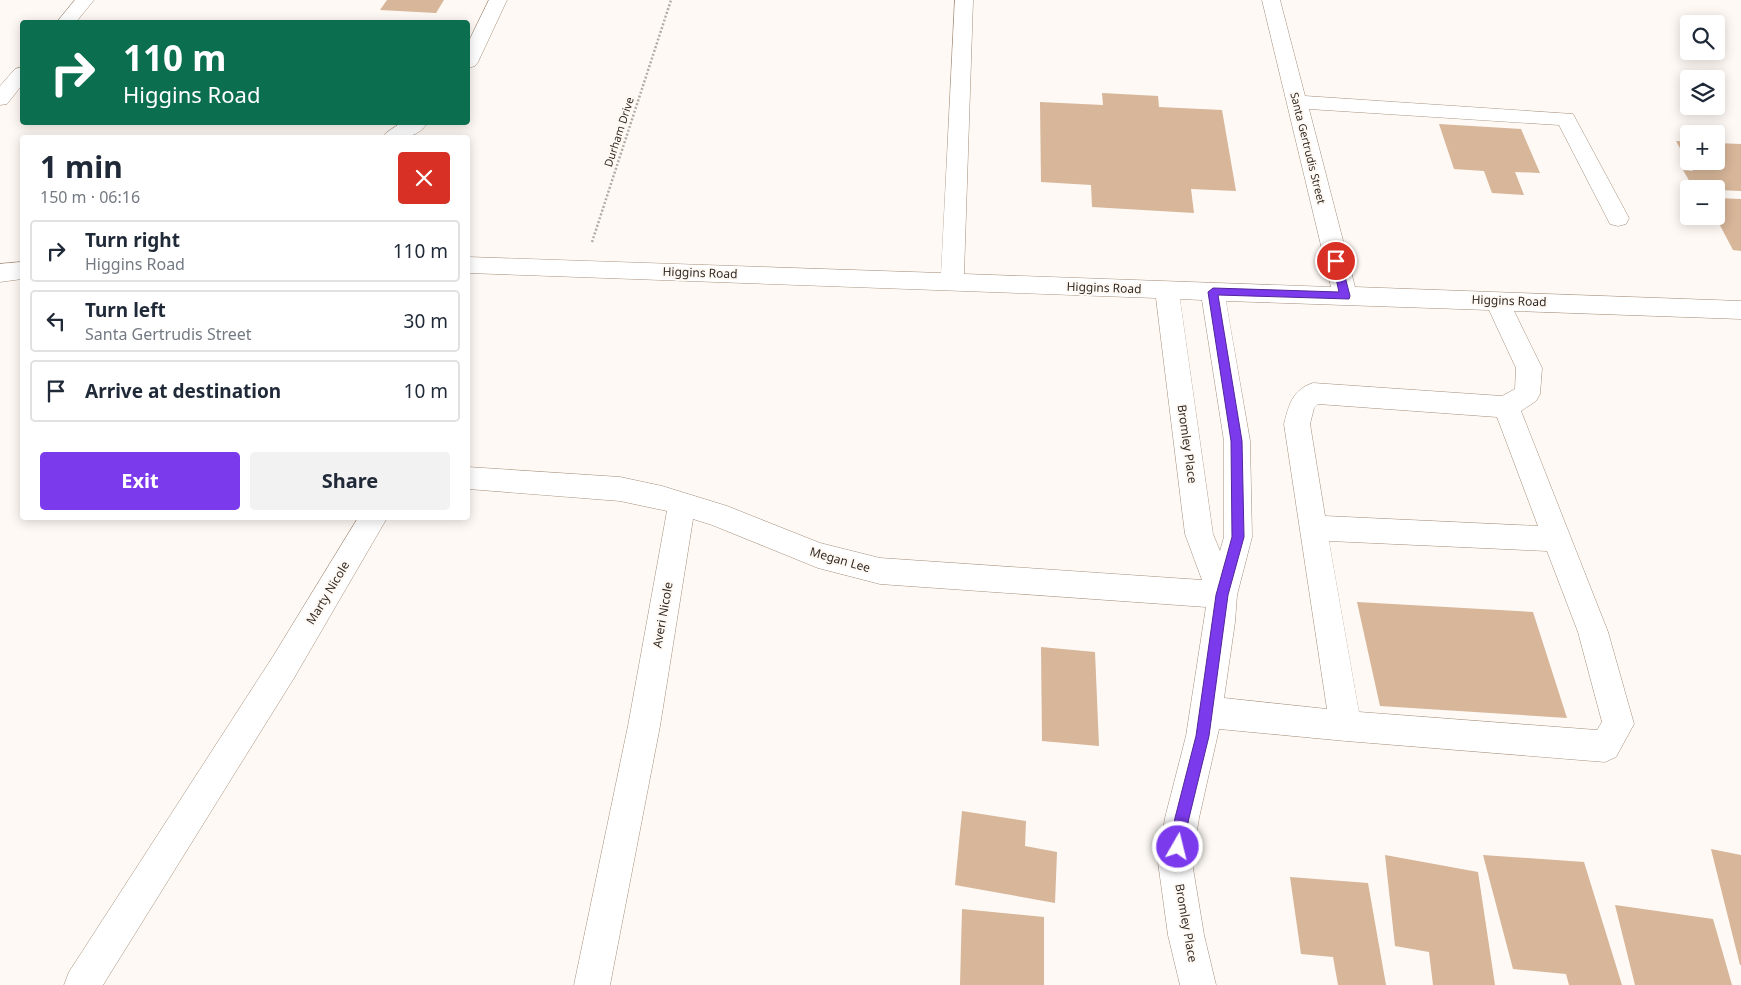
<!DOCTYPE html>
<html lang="en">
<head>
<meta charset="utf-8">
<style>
  :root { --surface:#fff; --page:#f2f2f3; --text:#1f2937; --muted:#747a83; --line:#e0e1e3; --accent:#7c3aed }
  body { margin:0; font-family:"Noto Sans",sans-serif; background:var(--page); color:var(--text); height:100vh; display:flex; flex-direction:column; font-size:19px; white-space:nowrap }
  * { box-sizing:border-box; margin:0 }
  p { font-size:16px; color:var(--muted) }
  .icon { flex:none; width:28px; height:28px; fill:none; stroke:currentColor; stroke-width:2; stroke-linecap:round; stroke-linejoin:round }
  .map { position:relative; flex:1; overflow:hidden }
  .sheet { position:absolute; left:20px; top:135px; width:450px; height:385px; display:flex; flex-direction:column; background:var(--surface); border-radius:5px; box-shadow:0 2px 12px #0003 }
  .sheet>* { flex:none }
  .hud { position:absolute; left:20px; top:20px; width:450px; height:105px; border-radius:5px; box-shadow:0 2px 12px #0003; background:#0b6e4f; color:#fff; overflow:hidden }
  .controls { position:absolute; left:1680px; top:15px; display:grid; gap:10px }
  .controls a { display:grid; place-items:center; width:45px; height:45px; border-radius:5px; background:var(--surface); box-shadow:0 2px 12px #0003; font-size:25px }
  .pin { position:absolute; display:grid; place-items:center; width:42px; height:42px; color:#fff; margin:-21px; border:2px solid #fff; border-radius:50%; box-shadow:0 1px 5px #0007 }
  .me { position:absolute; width:55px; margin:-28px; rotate:8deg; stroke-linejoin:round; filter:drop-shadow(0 0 4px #0008) }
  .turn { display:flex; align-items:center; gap:18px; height:105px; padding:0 20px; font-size:22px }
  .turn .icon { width:65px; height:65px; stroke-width:2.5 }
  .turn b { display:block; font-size:35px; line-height:42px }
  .round { display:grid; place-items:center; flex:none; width:52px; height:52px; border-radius:5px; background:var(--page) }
  .head { display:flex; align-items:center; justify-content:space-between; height:85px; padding:0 20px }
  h1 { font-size:30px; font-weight:700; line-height:38px }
  .action { display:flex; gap:10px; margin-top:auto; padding:10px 20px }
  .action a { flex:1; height:58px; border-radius:5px; background:var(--accent); color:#fff; font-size:20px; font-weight:700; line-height:58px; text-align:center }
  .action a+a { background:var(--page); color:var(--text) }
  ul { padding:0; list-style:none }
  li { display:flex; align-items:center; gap:15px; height:62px; margin:0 10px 8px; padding:0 10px; border:2px solid var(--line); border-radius:5px }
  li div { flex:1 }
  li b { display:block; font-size:19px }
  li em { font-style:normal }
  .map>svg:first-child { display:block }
  .building { fill:#d7b699 }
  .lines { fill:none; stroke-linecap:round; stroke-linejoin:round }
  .minor-casing { stroke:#a58e7b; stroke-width:1 }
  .path { stroke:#b3aca6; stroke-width:2.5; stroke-dasharray:2 2; stroke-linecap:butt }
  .minor { fill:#fff; fill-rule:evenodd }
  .route { fill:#7c3aed; stroke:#51269a }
  .labels { text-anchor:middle; stroke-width:4; stroke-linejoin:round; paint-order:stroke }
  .far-street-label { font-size:11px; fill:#332a22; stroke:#fef9f4 }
  .street-label { font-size:12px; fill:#332a22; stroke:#fef9f4 }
</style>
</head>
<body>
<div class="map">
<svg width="1741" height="985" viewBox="0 0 1741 985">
  <rect width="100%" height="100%" fill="#fef9f4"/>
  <g class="building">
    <polygon points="387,0 444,0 436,13 380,10"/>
    <polygon points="1102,93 1158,96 1159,107 1222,110 1236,191 1191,189 1194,213 1092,207 1091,185 1041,182 1040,102 1103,105"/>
    <polygon points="1439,124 1521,129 1540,173 1515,172 1524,195 1492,193 1484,171 1454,169"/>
    <polygon points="1676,141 1689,142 1689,161 1716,161 1716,143 1741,144 1741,191 1694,189 1683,170 1693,171"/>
    <polygon points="1716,198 1741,199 1741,251 1733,250 1715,216"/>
    <polygon points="1357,602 1533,612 1567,718 1380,706"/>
    <polygon points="1041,647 1095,652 1099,746 1042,741"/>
    <polygon points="962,811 1026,821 1025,846 1057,852 1055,903 955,885"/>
    <polygon points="1711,849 1741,855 1741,965 1740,965"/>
    <polygon points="1385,855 1478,872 1495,985 1433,985 1429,952 1395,946"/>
    <polygon points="1483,855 1584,862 1622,985 1569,985 1566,974 1513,969"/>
    <polygon points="1290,877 1368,883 1386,985 1338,985 1333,957 1301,954"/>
    <polygon points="1615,905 1713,919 1732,985 1635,985"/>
    <polygon points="962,909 1044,917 1044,985 960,985"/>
  </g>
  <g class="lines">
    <defs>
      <g id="minor">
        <polygon points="75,0 94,0 76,22 57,22"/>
        <polygon points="489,0 507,0 478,62 475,66 468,68 468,43"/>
        <path d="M955,0h18l-9,274 367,13 -69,-287h18l25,96 268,18 56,104 -3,6 -8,2 -8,-2 -51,-99 -250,-16 46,178 386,14v18l-227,-8 28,57 -2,26 -4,7 -15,10 87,221 26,92 -18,33 -11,5 -259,-21 -127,-12 -20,89 -7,44 12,73 12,50h-36l-12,-50 -10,-73 7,-44 21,-82 20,-129 -326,-23 -62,-16 -106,-43 -19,-6 -33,207 -50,259h-36l54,-259 39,-215 -47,-10 -152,-12v-22l152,10 42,9 65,20 93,37 60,15 322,22 -17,-46 -29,-236 -688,-25v-16l473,16zM1180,299l22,1 22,141v96l-4,14 -7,-17zM1226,301l263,9 27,58 -1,21 -13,7 -189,-13c-21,7 -24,22 -29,41l43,285 -103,-11 11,-76 2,-27 15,-58 -2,-96zM1318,404l179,13 41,109 -213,-10 -15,-92 4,-16zM1329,541l218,10 31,81 24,90 -5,8 -238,-18z"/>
        <polygon points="22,67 22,85 7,104 0,105 0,86 15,69"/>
        <path d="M402,122h26c-10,17 -28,16 -45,16l3,-5z"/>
        <polygon points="22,262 22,279 0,282 0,264"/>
        <polygon points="358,518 387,518 294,678 103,985 64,985 69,972 272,658"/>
      </g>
    </defs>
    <use href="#minor" class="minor-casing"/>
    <polyline class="path" points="592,242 671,0"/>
    <use href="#minor" class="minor"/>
  </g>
  <polygon class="route" points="1336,257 1341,261 1350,296 1349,299 1218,295 1242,441 1244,537 1228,595 1209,736 1189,818 1182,852 1178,854 1173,852 1170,847 1175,818 1196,736 1216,595 1232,537 1231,441 1208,292 1213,288 1339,292 1332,261"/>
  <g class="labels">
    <g class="far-street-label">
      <text transform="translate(619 132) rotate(-72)" y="4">Durham Drive</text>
      <text transform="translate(1308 148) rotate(76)" y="4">Santa Gertrudis Street</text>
    </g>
    <g class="street-label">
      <text transform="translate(700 273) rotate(2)" y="4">Higgins Road</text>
      <text transform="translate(1104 288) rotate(2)" y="4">Higgins Road</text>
      <text transform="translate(1509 301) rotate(2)" y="4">Higgins Road</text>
      <text transform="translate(1187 444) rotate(82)" y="4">Bromley Place</text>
      <text transform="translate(840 560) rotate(16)" y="4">Megan Lee</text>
      <text transform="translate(328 593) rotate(-59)" y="4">Marty Nicole</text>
      <text transform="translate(663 615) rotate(-80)" y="4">Averi Nicole</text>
      <text transform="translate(1186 923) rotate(80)" y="4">Bromley Place</text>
    </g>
  </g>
</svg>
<div class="controls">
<a><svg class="icon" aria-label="search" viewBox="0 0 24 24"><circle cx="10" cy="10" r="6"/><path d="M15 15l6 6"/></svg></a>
<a><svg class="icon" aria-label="layers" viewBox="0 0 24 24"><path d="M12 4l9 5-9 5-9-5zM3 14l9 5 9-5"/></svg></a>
<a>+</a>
<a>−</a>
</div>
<div class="pin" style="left:1336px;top:261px;background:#d93025"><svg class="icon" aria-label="arrive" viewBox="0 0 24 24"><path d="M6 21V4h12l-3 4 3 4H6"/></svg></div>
<svg class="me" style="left:1178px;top:847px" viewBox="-20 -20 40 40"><circle r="17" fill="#7c3aed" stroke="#fff" stroke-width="3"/><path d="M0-11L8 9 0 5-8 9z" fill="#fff"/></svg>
<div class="hud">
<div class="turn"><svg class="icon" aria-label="right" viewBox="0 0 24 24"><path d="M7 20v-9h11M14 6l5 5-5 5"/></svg><div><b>110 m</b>Higgins Road</div></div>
</div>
<section class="sheet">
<div class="head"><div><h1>1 min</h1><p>150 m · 06:16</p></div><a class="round" style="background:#d93025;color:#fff"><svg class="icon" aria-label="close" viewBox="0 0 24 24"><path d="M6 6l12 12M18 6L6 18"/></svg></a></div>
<ul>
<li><svg class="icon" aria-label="right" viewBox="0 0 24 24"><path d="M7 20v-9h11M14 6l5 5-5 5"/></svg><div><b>Turn right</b><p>Higgins Road</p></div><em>110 m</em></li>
<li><svg class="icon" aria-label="left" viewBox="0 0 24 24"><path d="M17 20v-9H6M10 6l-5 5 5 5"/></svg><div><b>Turn left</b><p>Santa Gertrudis Street</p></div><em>30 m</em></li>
<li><svg class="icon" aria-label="arrive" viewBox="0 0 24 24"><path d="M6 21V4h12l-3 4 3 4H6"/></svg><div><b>Arrive at destination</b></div><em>10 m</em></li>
</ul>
<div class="action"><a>Exit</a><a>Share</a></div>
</section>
</div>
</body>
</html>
